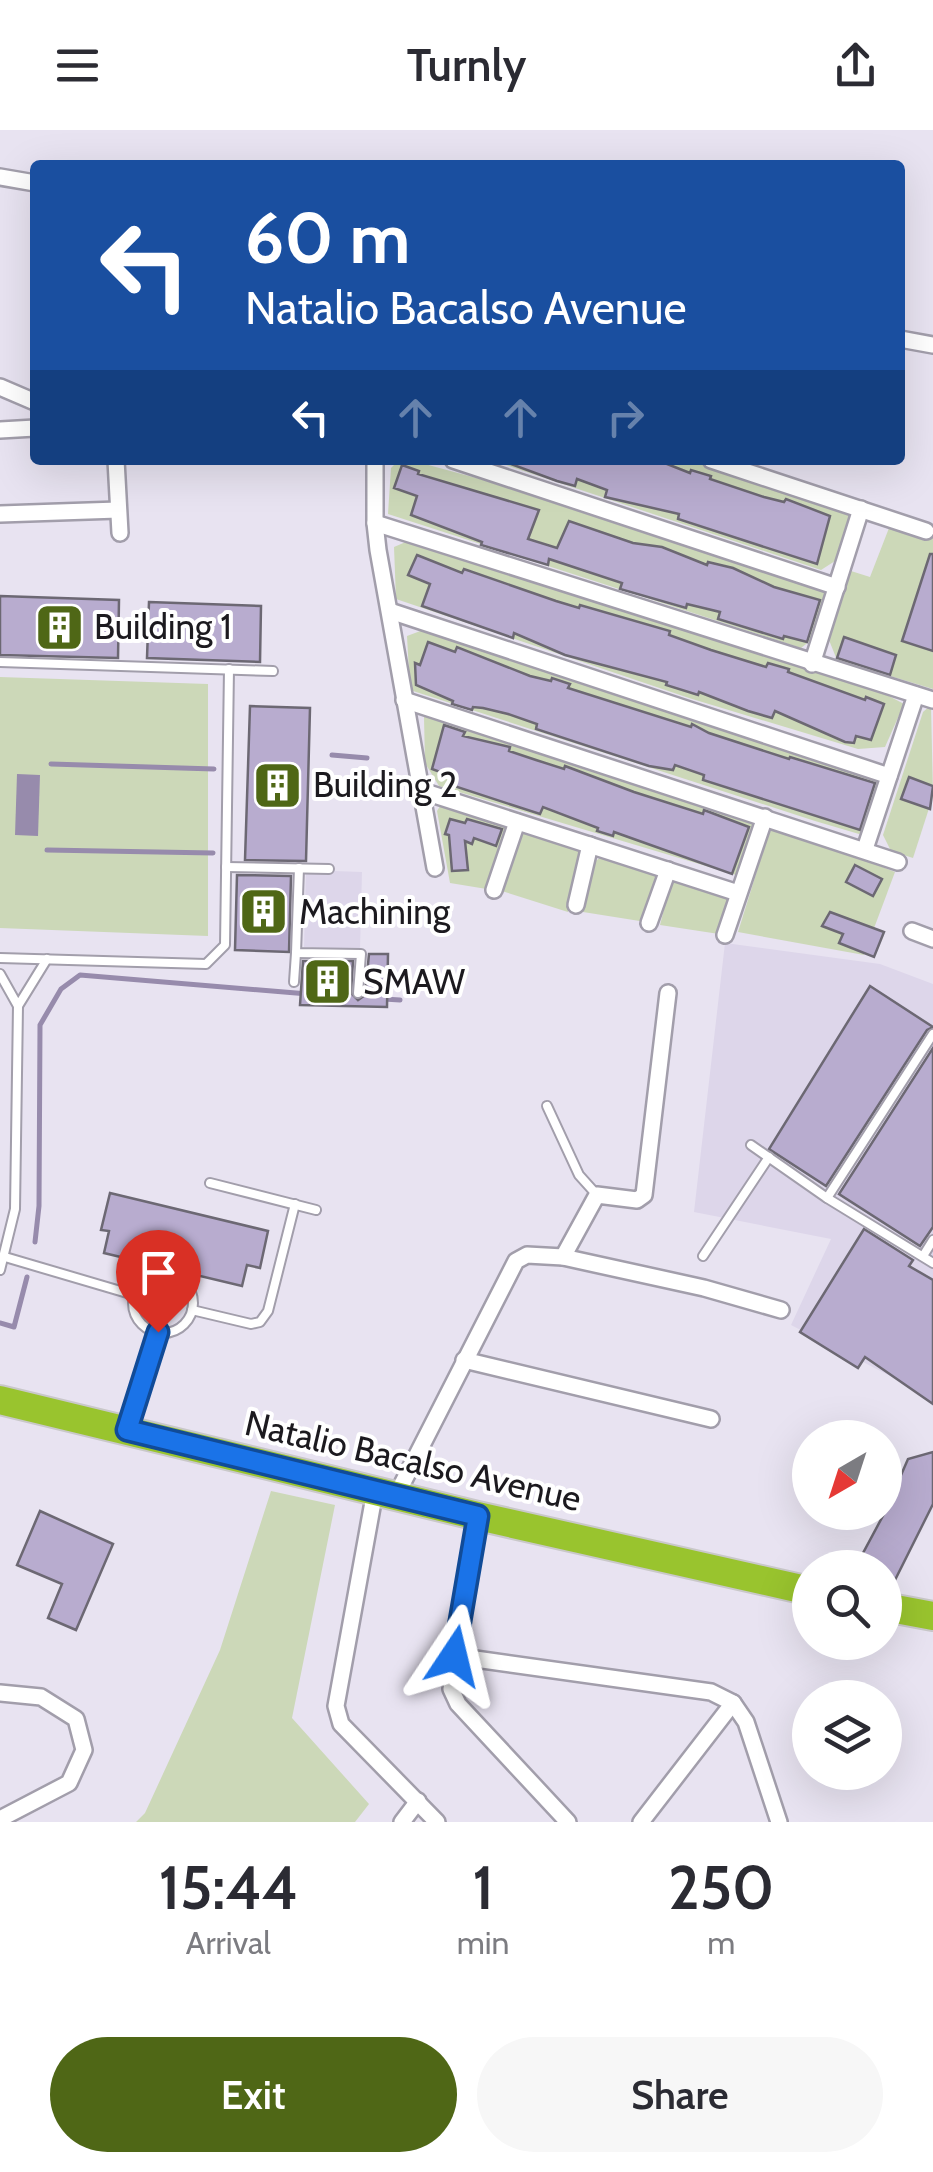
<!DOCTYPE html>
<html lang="en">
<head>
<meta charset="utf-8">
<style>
  :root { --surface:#fff; --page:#f7f7f7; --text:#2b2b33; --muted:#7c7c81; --accent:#4f6716 }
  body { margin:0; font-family:Cabin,sans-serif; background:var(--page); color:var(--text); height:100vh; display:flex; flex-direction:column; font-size:38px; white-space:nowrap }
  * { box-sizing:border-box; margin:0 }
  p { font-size:32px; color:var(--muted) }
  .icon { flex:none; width:55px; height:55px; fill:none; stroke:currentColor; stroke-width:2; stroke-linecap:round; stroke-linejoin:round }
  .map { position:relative; height:1692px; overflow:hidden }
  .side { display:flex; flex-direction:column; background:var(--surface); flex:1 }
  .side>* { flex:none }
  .top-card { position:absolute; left:30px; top:30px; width:875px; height:305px; border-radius:10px; box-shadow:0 10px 40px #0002; background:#1a4fa0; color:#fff; overflow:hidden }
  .needle { width:65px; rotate:219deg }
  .tools { position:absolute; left:792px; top:1290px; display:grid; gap:20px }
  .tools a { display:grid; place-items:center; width:110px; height:110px; border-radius:50%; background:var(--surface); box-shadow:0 10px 40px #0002; font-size:50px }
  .pin { position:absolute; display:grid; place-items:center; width:85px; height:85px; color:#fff; margin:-102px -42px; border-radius:50% 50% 50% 0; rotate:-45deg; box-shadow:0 0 10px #0007 }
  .pin .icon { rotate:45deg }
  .me { position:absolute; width:110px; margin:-55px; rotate:10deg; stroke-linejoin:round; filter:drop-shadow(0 0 8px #0008) }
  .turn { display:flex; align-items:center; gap:35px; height:210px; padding:0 50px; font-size:45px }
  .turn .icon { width:130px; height:130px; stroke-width:2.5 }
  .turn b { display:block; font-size:70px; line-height:85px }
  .lanes { display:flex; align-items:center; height:95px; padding:0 50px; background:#0003; justify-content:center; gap:50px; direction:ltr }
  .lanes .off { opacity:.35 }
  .eta { display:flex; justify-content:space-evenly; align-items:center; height:170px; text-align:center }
  .eta b { font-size:60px; font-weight:600; line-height:70px }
  .button { display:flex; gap:20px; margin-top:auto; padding:20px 50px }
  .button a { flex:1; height:115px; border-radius:60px; background:var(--accent); color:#fff; font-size:40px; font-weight:600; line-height:115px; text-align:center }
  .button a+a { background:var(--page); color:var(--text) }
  header { display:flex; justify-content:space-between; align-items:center; height:130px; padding:0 50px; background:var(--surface); font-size:45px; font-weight:600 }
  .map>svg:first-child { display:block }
  .built { fill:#ddd6ea }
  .green { fill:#ccd8b8 }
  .water { fill:#978bac }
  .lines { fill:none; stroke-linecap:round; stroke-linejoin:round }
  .stream { stroke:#978bac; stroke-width:5 }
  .building { fill:#b8accf; stroke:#6c6873; stroke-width:2.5 }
  .lane-casing { stroke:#a29eab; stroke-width:12 }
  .street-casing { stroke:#a29eab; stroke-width:20 }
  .highway-casing { stroke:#c9c8c9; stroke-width:32 }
  .lane { stroke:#fff; stroke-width:8 }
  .street { stroke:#fff; stroke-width:15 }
  .highway { stroke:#99c42e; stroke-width:28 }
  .route-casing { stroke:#114b97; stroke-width:25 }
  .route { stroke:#1a73e8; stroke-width:18 }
  .labels { text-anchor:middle; stroke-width:8; stroke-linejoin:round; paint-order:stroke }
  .poi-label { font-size:35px; fill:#1c1a1f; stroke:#fff; text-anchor:start }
  .street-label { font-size:35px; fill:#1c1a1f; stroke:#fff }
</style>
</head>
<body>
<header><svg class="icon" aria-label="menu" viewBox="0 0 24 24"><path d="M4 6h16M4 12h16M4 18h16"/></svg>Turnly<svg class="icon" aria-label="share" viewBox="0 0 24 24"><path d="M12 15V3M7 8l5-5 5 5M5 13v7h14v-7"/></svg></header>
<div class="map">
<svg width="933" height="1692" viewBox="0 0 933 1692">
  <rect width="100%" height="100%" fill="#e8e3f1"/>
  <g class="built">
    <polygon points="306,740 362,742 360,819 304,817"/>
    <polygon points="725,813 880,834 933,854 933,1268 791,1195 831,1109 694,1082"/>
  </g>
  <g class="green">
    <polygon points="399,330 410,330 480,349 827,463 815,507 801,518 388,384 391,338"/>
    <polygon points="491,330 692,330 823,371 851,384 835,431 821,440"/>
    <polygon points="889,398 927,410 933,400 933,559 837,530 829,510 851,441 870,447"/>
    <polygon points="408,411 868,555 904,574 885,617 858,619 689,568 396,469 394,417"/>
    <polygon points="423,500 883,650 867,699 859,704 815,691 410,560 407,506"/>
    <polygon points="0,547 208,554 208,806 0,798"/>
    <polygon points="931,575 933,666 913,728 891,721 883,705 923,582"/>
    <polygon points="439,585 757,689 736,745 439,656 425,633 424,587"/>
    <polygon points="445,668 510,693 514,724 520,702 526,699 580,716 583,728 568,782 505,762 450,753 437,681"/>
    <polygon points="780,697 895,742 864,825 738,802 769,702"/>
    <polygon points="605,724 652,737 658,746 646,792 583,782 593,733"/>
    <polygon points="679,747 720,759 731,773 719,804 660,795 670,756"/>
    <polygon points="271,1361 335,1375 292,1588 369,1674 355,1692 136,1692 145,1683 220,1520"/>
  </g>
  <polygon class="water" points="17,644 40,645 38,706 15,705"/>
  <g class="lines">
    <g class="stream">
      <polyline points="332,625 367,628"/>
      <polyline points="51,634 214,639"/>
      <polyline points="47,720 213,723"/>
      <polyline points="384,869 400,870"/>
      <polyline points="35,1112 39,1076 40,895 61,859 80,845 308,864"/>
      <polyline points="0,1193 14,1197 27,1147"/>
    </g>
  </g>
  <g class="building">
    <polygon points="508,330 657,330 690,343 691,340 711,346 710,349 764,367 784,372 786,369 830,386 817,434 678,389 679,384 605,367 607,360 577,349 575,356 557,351 508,333"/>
    <polygon points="402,335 419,341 418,344 539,380 528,409 557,418 569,391 633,413 662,417 707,435 708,432 733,438 774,457 820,470 807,512 784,506 783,509 718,489 720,482 687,474 686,478 620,459 622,453 549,429 548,435 481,415 482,412 411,385 417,366 394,358"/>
    <polygon points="930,424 933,424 933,521 902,511"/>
    <polygon points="417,425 462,443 464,439 556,471 579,478 580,475 670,501 669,505 711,520 766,537 768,533 789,539 788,542 865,570 866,567 884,574 871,610 856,606 854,613 845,612 775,581 772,588 748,581 699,562 698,565 666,555 667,552 565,525 514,503 513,508 422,476 430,454 408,445"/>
    <polygon points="0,466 119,470 118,528 0,525"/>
    <polygon points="149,472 261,476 260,532 147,528"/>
    <polygon points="844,507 896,525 890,545 837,528"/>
    <polygon points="428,512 455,522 457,517 530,546 551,551 552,548 570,554 568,558 691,597 692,594 709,603 789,629 790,627 875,653 860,700 703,650 704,645 675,635 673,640 649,636 536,599 537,594 508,584 483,578 473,577 472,580 452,574 453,571 416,555 415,533 420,535"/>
    <polygon points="250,576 310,578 306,731 245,730"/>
    <polygon points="444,595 465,602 463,606 510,617 509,621 536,630 564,639 565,636 634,662 703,684 704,680 749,697 732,744 614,702 613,706 597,701 598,698 543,677 540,684 454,656 456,648 432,639"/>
    <polygon points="909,647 933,656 930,679 901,669"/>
    <polygon points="450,689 465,693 467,689 502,699 496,716 474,708 472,714 465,711 468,740 452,741 449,705 445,704"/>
    <polygon points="855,735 882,749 873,766 846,752"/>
    <polygon points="237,745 291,746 289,822 235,820"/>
    <polygon points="830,782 884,802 874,827 839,813 843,804 822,796"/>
    <polygon points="369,824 388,824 387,877 300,875 303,831 353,831 351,863 358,870 365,865"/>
    <polygon points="870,856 933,897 927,900 826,1056 769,1019"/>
    <polygon points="933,918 933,1097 920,1116 839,1064"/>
    <polygon points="110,1063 268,1101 260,1138 247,1135 242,1156 104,1123 109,1101 101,1100"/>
    <polygon points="864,1099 913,1130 909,1136 933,1150 933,1274 865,1227 858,1238 800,1202"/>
    <polygon points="933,1322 933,1374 890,1460 885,1460 885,1438 855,1438 885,1382 908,1329"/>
    <polygon points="40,1381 113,1414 76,1500 48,1488 62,1454 17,1435"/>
  </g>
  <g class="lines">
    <defs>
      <g id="lane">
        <polyline points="0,532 273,541"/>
        <polyline points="226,737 329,739"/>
        <polyline points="299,738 296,823 361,824 358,863"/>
        <polyline points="0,828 206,834 225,815 229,539"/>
        <polyline points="0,844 18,876 47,829"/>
        <polyline points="294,852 296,823"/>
        <polyline points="547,976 579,1045 597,1065"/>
        <polyline points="751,1015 827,1068 933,1133"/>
        <polyline points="210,1053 316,1080"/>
        <polyline points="827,1068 933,904"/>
        <polyline points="703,1126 769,1027"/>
        <polyline points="923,1126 933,1110"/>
        <polyline points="5,1127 134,1165"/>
        <polyline points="0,1140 15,1079 18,876"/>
        <circle cx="163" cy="1173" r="30"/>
        <polyline points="192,1180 251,1194 260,1192 268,1181 295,1074"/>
        <polyline points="128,1296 157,1203"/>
      </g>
      <g id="street">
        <polyline points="0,47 35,53"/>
        <polyline points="900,209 933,215"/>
        <polyline points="0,257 35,272"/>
        <polyline points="0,300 35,298"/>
        <polyline points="116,330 120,403"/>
        <polyline points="375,330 375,393 378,420 435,738"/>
        <polyline points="453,330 837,457"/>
        <polyline points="711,330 926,401"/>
        <polyline points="0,384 118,380"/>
        <polyline points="375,393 933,570"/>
        <polyline points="390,481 889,646"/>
        <polyline points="812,534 861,379"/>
        <polyline points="404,570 898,732"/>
        <polyline points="422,661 738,763"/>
        <polyline points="865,719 916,565"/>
        <polyline points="494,760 517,692"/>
        <polyline points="576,775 590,715"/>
        <polyline points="649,793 668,740"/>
        <polyline points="912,801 933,809"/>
        <polyline points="725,805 765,687"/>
        <polyline points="563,1127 597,1065 637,1070 644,1065 668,863"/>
        <polyline points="464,1230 711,1289"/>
        <polyline points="375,1361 336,1576 341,1594 437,1692"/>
        <polyline points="396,1366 516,1131 527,1125 563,1127 704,1158 781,1180"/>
        <polyline points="478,1386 451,1559 458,1574 568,1692"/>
        <polyline points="454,1526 711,1562 733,1573 746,1592 779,1692"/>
        <polyline points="0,1563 41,1567 76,1589 84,1620 69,1653 0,1689"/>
        <polyline points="402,1692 418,1671"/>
        <polyline points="641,1692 733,1573"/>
      </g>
      <g id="highway">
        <polyline points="0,1270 478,1386 810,1461"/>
        <polyline points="885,1477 933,1486"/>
      </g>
    </defs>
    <use href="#lane" class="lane-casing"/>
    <use href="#street" class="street-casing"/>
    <use href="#highway" class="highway-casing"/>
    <use href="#lane" class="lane"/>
    <use href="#street" class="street"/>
    <use href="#highway" class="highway"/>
  </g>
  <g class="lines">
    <defs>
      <polyline id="route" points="158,1202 127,1300 478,1386 454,1526"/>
    </defs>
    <use href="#route" class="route-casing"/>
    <use href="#route" class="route"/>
  </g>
  <defs>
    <symbol id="building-square" viewBox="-11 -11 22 22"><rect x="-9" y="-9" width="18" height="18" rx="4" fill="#4f6716" stroke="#fff"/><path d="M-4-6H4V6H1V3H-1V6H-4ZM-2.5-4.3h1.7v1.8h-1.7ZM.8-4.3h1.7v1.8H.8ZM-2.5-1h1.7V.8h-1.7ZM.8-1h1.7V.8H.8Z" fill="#fff"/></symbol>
  </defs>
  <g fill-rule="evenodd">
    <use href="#building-square" x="32" y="470" width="55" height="55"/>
    <use href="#building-square" x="250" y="628" width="55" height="55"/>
    <use href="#building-square" x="236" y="754" width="55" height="55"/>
    <use href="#building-square" x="300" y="824" width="55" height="55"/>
  </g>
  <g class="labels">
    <g class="poi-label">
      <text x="94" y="509">Building 1</text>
      <text x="313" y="667">Building 2</text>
      <text x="299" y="794">Machining</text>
      <text x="363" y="864">SMAW</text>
    </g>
    <g class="street-label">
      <text transform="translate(413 1331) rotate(13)" y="12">Natalio Bacalso Avenue</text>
    </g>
  </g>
</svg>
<div class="tools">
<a><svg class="needle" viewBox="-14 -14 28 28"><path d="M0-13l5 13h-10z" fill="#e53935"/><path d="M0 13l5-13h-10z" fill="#7c7c81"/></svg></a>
<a><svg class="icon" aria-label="search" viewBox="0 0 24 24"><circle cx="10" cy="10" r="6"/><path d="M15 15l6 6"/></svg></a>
<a><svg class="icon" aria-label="layers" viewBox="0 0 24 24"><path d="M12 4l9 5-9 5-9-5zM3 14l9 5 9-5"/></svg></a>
</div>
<div class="pin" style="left:158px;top:1202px;background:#d93025"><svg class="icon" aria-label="arrive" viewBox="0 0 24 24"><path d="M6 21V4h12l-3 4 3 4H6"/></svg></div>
<svg class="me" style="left:454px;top:1526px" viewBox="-20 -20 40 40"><path d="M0-17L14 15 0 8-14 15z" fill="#1a73e8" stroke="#fff" stroke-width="4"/></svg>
<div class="top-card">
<div class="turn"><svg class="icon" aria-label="left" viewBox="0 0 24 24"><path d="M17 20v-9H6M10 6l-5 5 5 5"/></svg><div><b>60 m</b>Natalio Bacalso Avenue</div></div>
<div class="lanes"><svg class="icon" aria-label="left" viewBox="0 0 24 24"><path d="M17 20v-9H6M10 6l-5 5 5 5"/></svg><svg class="icon off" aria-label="ahead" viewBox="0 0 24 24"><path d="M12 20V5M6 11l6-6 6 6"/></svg><svg class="icon off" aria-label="ahead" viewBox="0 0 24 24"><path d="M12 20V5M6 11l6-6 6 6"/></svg><svg class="icon off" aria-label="right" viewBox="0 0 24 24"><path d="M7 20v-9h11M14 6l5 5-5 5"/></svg></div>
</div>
</div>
<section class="side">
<div class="eta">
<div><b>15:44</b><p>Arrival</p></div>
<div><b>1</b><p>min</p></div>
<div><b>250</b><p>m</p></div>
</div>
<div class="button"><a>Exit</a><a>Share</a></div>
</section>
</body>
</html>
